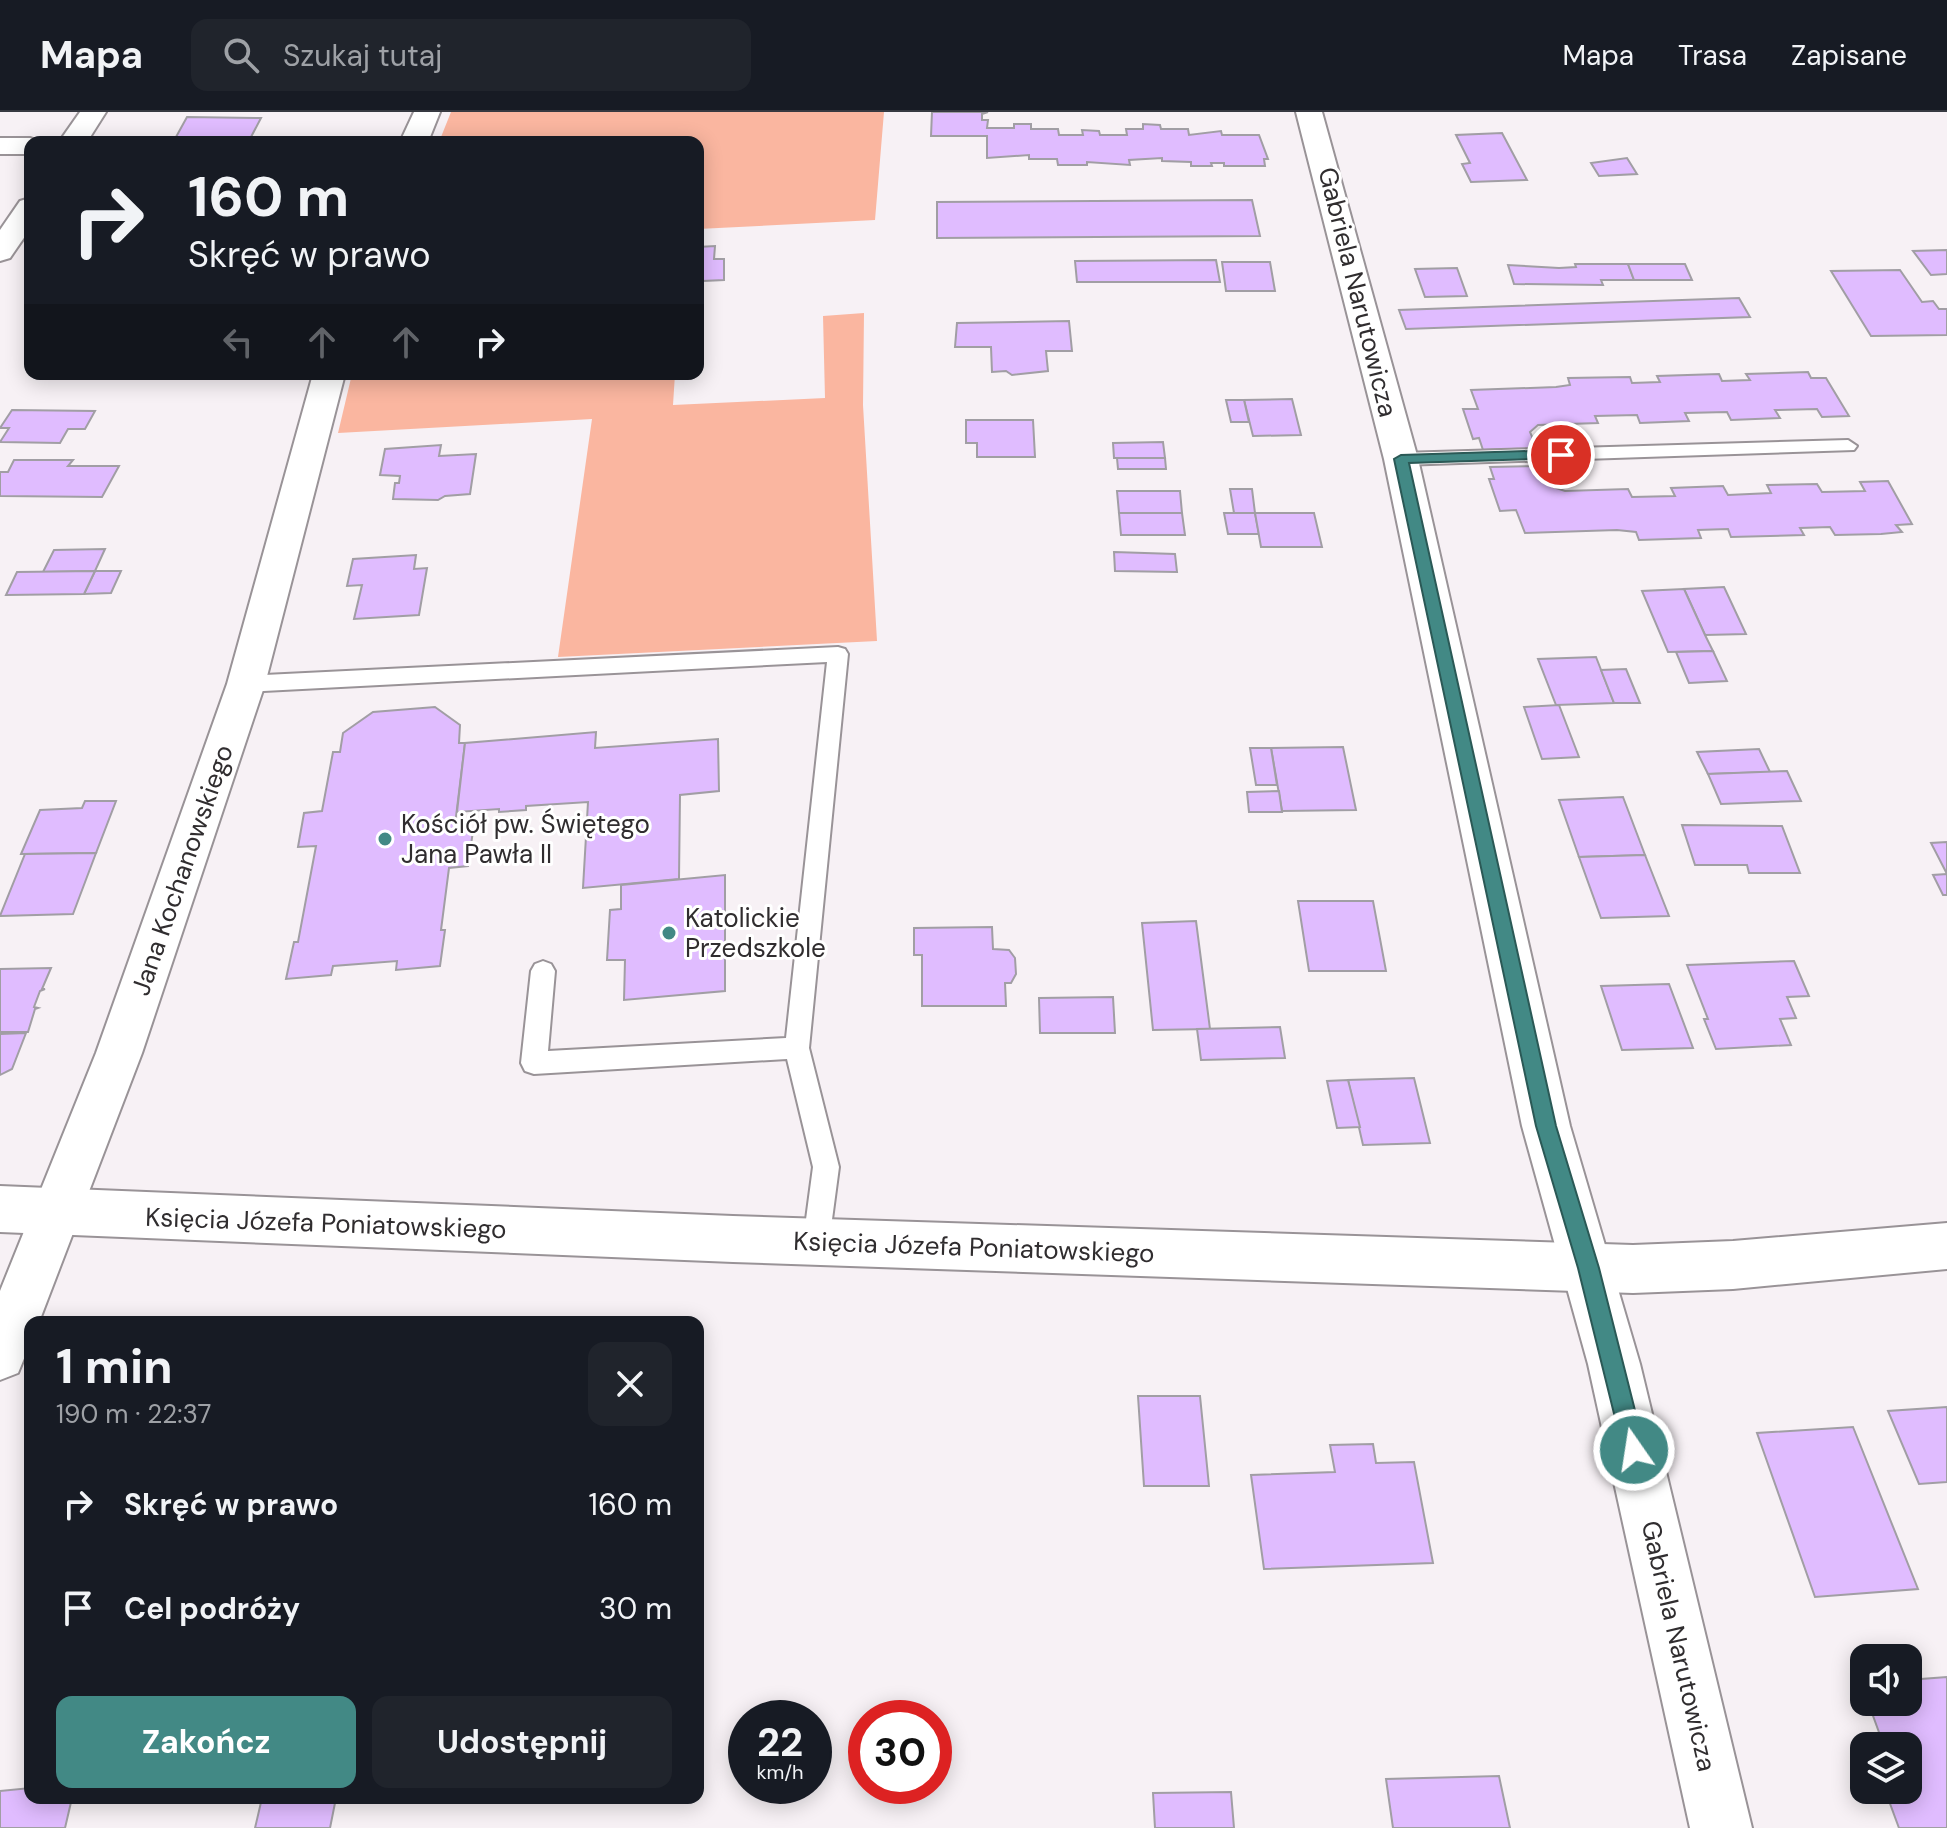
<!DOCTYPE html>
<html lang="pl">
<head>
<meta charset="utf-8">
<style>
  :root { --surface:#171b24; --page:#20242c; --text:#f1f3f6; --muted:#9ea1a6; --line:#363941; --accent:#428985 }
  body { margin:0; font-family:"DM Sans",sans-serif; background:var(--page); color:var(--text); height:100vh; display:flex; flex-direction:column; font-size:30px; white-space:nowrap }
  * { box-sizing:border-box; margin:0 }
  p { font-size:26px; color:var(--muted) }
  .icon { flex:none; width:44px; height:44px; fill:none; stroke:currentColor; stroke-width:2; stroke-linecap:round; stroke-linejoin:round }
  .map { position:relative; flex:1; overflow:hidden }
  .panel { position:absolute; left:24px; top:1204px; width:680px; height:488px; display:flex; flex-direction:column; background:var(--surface); border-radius:16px; box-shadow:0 4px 20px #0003 }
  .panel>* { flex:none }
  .guide { position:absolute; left:24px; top:24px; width:680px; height:244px; border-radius:16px; box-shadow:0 4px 20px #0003; background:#171b24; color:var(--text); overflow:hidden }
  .fabs { position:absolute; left:1850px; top:1532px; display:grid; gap:16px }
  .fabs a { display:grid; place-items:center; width:72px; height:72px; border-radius:16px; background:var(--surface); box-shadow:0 4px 20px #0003; font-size:40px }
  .speed { position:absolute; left:728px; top:1588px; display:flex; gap:16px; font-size:40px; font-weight:700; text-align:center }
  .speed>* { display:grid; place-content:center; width:104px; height:104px; border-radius:50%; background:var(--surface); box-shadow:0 4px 20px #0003; line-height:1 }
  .speed small { font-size:20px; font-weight:400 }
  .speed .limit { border:12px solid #d22; background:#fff; color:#111 }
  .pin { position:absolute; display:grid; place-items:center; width:68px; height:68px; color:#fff; margin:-34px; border:4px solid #fff; border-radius:50%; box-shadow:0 2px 8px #0007 }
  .me { position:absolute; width:88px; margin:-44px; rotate:347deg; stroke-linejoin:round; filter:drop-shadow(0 0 6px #0008) }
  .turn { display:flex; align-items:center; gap:28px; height:168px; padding:0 32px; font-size:36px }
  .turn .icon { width:104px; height:104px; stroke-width:2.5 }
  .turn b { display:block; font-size:56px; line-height:68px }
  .lanes { display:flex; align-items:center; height:76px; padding:0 32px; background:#0003; justify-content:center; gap:40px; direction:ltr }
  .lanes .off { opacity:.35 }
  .round { display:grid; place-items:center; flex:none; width:84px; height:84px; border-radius:16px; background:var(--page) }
  .overview { display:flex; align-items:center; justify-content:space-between; height:136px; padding:0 32px }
  h1 { font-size:48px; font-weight:700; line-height:60px }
  .cta { display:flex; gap:16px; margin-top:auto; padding:16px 32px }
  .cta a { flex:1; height:92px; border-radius:16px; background:var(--accent); color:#fff; font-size:32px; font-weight:700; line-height:92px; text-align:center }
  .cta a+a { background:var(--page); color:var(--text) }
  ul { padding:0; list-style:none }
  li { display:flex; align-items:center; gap:24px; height:104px; padding:0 32px }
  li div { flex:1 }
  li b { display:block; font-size:30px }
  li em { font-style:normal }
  header { display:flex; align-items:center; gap:48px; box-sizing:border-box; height:112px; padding:0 40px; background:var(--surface); border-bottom:2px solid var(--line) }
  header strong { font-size:38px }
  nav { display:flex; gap:44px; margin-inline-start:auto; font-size:28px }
  .search { width:560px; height:72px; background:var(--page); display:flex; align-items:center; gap:20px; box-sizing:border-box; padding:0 28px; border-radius:16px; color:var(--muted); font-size:30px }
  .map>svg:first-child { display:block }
  .green { fill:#fab6a0 }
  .building { fill:#e0bcff; stroke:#a19ea4; stroke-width:2 }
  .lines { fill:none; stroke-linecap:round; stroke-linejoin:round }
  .service-casing { stroke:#999397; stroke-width:4 }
  .minor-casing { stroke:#999397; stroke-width:4 }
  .tertiary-casing { stroke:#999397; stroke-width:4 }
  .service { fill:#fff; fill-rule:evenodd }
  .minor { fill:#fff; fill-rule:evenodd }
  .tertiary { fill:#fff; fill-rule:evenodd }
  .route { fill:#428985; stroke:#2b5956; stroke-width:2 }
  .poi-dot { fill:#428985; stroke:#fff; stroke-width:3 }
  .labels { text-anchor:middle; stroke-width:6; stroke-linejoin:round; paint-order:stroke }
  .street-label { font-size:26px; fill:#302d2f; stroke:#fff }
  .poi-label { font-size:26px; fill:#302d2f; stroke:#fff; text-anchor:start }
</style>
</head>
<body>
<header>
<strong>Mapa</strong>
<div class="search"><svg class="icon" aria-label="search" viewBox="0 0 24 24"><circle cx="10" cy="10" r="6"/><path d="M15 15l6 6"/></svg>Szukaj tutaj</div>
<nav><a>Mapa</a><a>Trasa</a><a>Zapisane</a></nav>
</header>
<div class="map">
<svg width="1947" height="1716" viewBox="0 0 1947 1716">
  <rect width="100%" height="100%" fill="#f7f1f5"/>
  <g class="green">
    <polygon points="451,0 884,0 875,108 698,117 698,30 439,30"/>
    <polygon points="864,201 863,293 877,529 558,545 592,307 338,321 352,262 675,262 673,293 825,286 823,204"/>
  </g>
  <g class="building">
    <polygon points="932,0 988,0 982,2 982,8 988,8 987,16 1014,16 1014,12 1031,12 1031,17 1058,17 1059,23 1083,23 1082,18 1099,19 1100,23 1127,23 1126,17 1143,17 1143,12 1160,13 1161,17 1188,17 1189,23 1221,19 1222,23 1259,23 1268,47 1264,47 1265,54 1224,54 1224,51 1211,51 1212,54 1191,54 1191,50 1162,49 1162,46 1129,48 1130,53 1087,50 1087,53 1058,53 1057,47 1029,47 1029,43 987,46 987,24 931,24"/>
    <polygon points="187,5 261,6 251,25 176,25"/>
    <polygon points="1502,21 1527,68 1471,70 1462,52 1470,51 1456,23"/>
    <polygon points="1627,46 1637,62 1599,64 1591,51"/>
    <polygon points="1252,88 1260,124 937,126 937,90"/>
    <polygon points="715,134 714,147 724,147 724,168 703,169 703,174 698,174 698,135"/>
    <polygon points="1947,138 1947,162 1931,163 1913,139"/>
    <polygon points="1216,148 1220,170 1077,170 1075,149"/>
    <polygon points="1222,150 1270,150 1275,179 1226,179"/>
    <polygon points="1575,152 1628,152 1634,168 1601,168 1603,173 1514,172 1508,153 1559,156 1576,155"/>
    <polygon points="1628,152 1685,152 1692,168 1634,168"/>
    <polygon points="1457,156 1467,184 1425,185 1415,157"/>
    <polygon points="1900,158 1922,190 1933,189 1939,197 1947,197 1947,223 1871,224 1831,159"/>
    <polygon points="1739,186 1750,205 1406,217 1399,198"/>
    <polygon points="1069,209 1072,239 1046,239 1048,259 1012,263 1006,259 992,260 991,235 955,235 957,211"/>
    <polygon points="1808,260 1811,266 1826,266 1849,304 1822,305 1817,297 1775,298 1780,306 1731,308 1727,300 1685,301 1689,309 1640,311 1637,303 1595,304 1598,311 1538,313 1530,320 1537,336 1483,338 1479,326 1473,327 1463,297 1478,297 1471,278 1556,275 1570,273 1568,266 1630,265 1632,271 1660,270 1657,264 1719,262 1722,269 1750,268 1746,262"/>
    <polygon points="1292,287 1301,323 1253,324 1244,288"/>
    <polygon points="1226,288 1244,288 1249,310 1231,310"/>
    <polygon points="12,298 95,299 85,317 68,317 60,331 0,330 9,316 0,316"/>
    <polygon points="966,308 1033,308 1035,345 977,345 977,331 966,331"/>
    <polygon points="1163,330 1165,346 1114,346 1113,331"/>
    <polygon points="441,333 439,344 476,342 470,382 445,384 438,388 393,387 395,371 399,371 400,364 380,363 385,337"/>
    <polygon points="1117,346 1165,346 1166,357 1118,357"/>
    <polygon points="14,348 73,348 68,354 119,354 102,385 0,384 0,360 8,360"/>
    <polygon points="1544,354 1553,375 1565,379 1628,377 1632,385 1675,384 1671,376 1723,374 1728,383 1771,381 1767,373 1817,372 1822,380 1865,379 1860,370 1888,369 1912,412 1896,413 1902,420 1881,422 1835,423 1830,415 1800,416 1804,423 1731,425 1728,417 1698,418 1701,426 1639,428 1636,420 1617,418 1525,421 1516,398 1500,399 1489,367 1494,367 1490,355"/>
    <polygon points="1230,377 1252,377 1255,401 1234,401"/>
    <polygon points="1117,379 1180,379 1182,401 1119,401"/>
    <polygon points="1119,401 1182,401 1185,423 1121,423"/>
    <polygon points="1224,401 1255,401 1259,422 1228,422"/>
    <polygon points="1255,401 1314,401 1322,435 1261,435"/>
    <polygon points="105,437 95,459 43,460 54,438"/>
    <polygon points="1114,440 1175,442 1177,460 1115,459"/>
    <polygon points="416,443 414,457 427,456 419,503 354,507 362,473 347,474 353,447"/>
    <polygon points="95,459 121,459 111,481 84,482"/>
    <polygon points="95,459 84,482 6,483 17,460"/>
    <polygon points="1724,475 1746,522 1705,523 1684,477"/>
    <polygon points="1684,477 1705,523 1713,539 1668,540 1642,479"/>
    <polygon points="1713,539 1727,569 1689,571 1676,540"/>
    <polygon points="1596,545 1614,591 1556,593 1538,547"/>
    <polygon points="1626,557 1640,591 1614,591 1601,558"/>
    <polygon points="1559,593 1579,645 1542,647 1524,595"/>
    <polygon points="435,595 460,613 459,631 465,631 454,721 473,719 468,754 449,756 441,818 445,818 440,854 396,858 397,849 333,854 331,863 286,867 294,830 298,830 316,734 298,735 304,701 322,699 333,640 340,640 343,621 373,600"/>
    <polygon points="596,620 595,636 718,627 719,679 680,683 679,767 583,776 588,690 526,694 526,698 499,700 499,697 457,700 465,631"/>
    <polygon points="1343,635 1356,698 1282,699 1271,636"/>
    <polygon points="1250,636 1271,636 1277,673 1256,673"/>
    <polygon points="1759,637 1770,660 1708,662 1697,640"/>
    <polygon points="1787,659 1801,689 1721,692 1708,662"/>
    <polygon points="1279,679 1282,700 1249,700 1247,680"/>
    <polygon points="1623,685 1645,743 1579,745 1559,688"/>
    <polygon points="85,689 116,689 96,741 21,742 40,698 82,696"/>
    <polygon points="1682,713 1782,714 1800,761 1749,761 1747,753 1695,753"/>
    <polygon points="1947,730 1947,762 1931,731"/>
    <polygon points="96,741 73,802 0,804 25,742"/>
    <polygon points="1645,743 1669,804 1601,806 1579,745"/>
    <polygon points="1947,762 1947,783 1943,783 1933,763"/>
    <polygon points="725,763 725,879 624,888 625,848 607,848 610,798 621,797 621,773"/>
    <polygon points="1298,789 1373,789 1386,859 1309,859"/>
    <polygon points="1196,809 1210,917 1153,918 1142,811"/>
    <polygon points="992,815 993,837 1009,838 1015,846 1016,862 1011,871 1005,871 1006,894 922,894 922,843 914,843 914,816"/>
    <polygon points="1794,849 1809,884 1787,885 1796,906 1780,907 1791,933 1716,937 1704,907 1708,907 1687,853"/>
    <polygon points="51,856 42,877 45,877 40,879 34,895 38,896 35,897 28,920 0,920 0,857"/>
    <polygon points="1669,872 1693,936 1622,938 1601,874"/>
    <polygon points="1113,885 1115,921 1040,921 1039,886"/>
    <polygon points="1280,915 1285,946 1201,948 1197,917"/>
    <polygon points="26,921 12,957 0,963 0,922"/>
    <polygon points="1414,966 1430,1031 1363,1033 1348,968"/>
    <polygon points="1348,968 1360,1015 1337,1016 1327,969"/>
    <polygon points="1138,1284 1200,1284 1209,1374 1144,1374"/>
    <polygon points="1947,1295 1947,1370 1919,1372 1888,1299"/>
    <polygon points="1853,1315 1918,1477 1815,1485 1757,1321"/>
    <polygon points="1373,1332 1376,1351 1414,1350 1433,1451 1264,1457 1251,1363 1335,1360 1330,1333"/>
    <polygon points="1947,1565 1947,1716 1899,1716 1885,1678 1908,1678 1908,1634 1884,1634 1868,1590 1908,1590 1908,1568"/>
    <polygon points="1499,1664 1510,1716 1393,1716 1386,1667"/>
    <polygon points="30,1676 30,1686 72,1686 65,1716 0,1716 0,1679"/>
    <polygon points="1231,1680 1234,1716 1155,1716 1153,1681"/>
    <polygon points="262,1686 336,1686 330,1716 255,1716"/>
  </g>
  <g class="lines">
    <defs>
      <g id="service">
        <polygon points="1848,328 1857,334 1854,338 1401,353 1392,347 1401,341"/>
        <polygon points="838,535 845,537 848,542 809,936 839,1055 829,1130 826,1139 816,1143 806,1139 803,1130 813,1055 787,947 534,962 525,959 521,951 531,859 535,852 543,849 551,852 555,859 548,939 786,926 827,550 246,580 239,577 236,572 239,567 246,564"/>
      </g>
      <g id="minor">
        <polygon points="80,0 106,0 87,30 59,30"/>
        <polygon points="414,0 440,0 428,30 400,30"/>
        <polygon points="1296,0 1322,0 1418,347 1570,1014 1640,1252 1752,1716 1690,1716 1588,1252 1522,1014 1384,347"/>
        <polygon points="0,26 30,26 41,30 30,30 30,42 0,42"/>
        <polygon points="30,86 30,117 10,146 0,149 0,118 20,89"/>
        <polygon points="313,262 345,262 265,572 142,941 39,1210 30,1210 30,1232 18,1261 0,1268 0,1179 96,941 227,572"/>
      </g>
      <polygon id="tertiary" points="0,1074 733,1104 1633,1133 1733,1129 1947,1111 1947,1157 1733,1177 1633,1181 733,1150 0,1120"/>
    </defs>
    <use href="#service" class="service-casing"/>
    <use href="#minor" class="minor-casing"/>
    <use href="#tertiary" class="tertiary-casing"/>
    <use href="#service" class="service"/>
    <use href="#minor" class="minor"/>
    <use href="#tertiary" class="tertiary"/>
  </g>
  <polygon class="route" points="1561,338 1568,343 1566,346 1409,351 1556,1014 1599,1156 1645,1338 1642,1346 1634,1349 1626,1346 1623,1338 1578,1156 1536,1014 1394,347 1401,343"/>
  <g class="poi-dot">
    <circle cx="385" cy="727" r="8"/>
    <circle cx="669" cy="821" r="8"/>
  </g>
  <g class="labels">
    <g class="street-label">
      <text transform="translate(1358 180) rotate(76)" y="9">Gabriela Narutowicza</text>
      <text transform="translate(182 758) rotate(-71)" y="9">Jana Kochanowskiego</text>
      <text transform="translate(326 1111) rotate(2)" y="9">Księcia Józefa Poniatowskiego</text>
      <text transform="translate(974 1135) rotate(2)" y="9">Księcia Józefa Poniatowskiego</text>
      <text transform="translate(1679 1534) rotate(77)" y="9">Gabriela Narutowicza</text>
    </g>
    <g class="poi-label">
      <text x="401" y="721">Kościół pw. Świętego<tspan x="401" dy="30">Jana Pawła II</tspan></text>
      <text x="685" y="815">Katolickie<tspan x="685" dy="30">Przedszkole</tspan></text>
    </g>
  </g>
</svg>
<div class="fabs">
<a><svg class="icon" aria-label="sound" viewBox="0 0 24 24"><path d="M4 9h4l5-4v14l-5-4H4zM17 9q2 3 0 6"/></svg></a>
<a><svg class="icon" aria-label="layers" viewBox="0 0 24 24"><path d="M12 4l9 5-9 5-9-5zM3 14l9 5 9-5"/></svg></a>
</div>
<div class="speed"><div>22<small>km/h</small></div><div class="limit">30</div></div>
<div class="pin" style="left:1561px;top:343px;background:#d93025"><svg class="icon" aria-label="arrive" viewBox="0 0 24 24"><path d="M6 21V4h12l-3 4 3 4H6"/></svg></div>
<svg class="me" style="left:1634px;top:1338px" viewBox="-20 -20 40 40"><circle r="17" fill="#428985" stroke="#fff" stroke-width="3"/><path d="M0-11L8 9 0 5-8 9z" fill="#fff"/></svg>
<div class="guide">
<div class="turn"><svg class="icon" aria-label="right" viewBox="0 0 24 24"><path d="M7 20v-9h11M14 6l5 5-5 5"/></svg><div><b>160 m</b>Skręć w prawo</div></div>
<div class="lanes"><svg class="icon off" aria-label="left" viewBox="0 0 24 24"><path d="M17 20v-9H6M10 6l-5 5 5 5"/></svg><svg class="icon off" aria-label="ahead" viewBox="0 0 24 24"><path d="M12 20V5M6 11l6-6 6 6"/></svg><svg class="icon off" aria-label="ahead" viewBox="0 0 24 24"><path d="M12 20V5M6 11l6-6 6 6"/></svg><svg class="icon" aria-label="right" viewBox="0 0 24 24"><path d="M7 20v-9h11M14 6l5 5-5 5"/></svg></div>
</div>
<section class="panel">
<div class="overview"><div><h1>1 min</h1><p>190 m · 22:37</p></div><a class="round"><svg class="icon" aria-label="close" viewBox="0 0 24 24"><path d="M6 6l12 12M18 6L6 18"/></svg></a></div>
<ul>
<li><svg class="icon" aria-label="right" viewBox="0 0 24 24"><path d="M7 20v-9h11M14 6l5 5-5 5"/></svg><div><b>Skręć w prawo</b></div><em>160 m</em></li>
<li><svg class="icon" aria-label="arrive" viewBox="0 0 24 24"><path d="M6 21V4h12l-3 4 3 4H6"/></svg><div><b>Cel podróży</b></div><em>30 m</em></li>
</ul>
<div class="cta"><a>Zakończ</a><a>Udostępnij</a></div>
</section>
</div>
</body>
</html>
